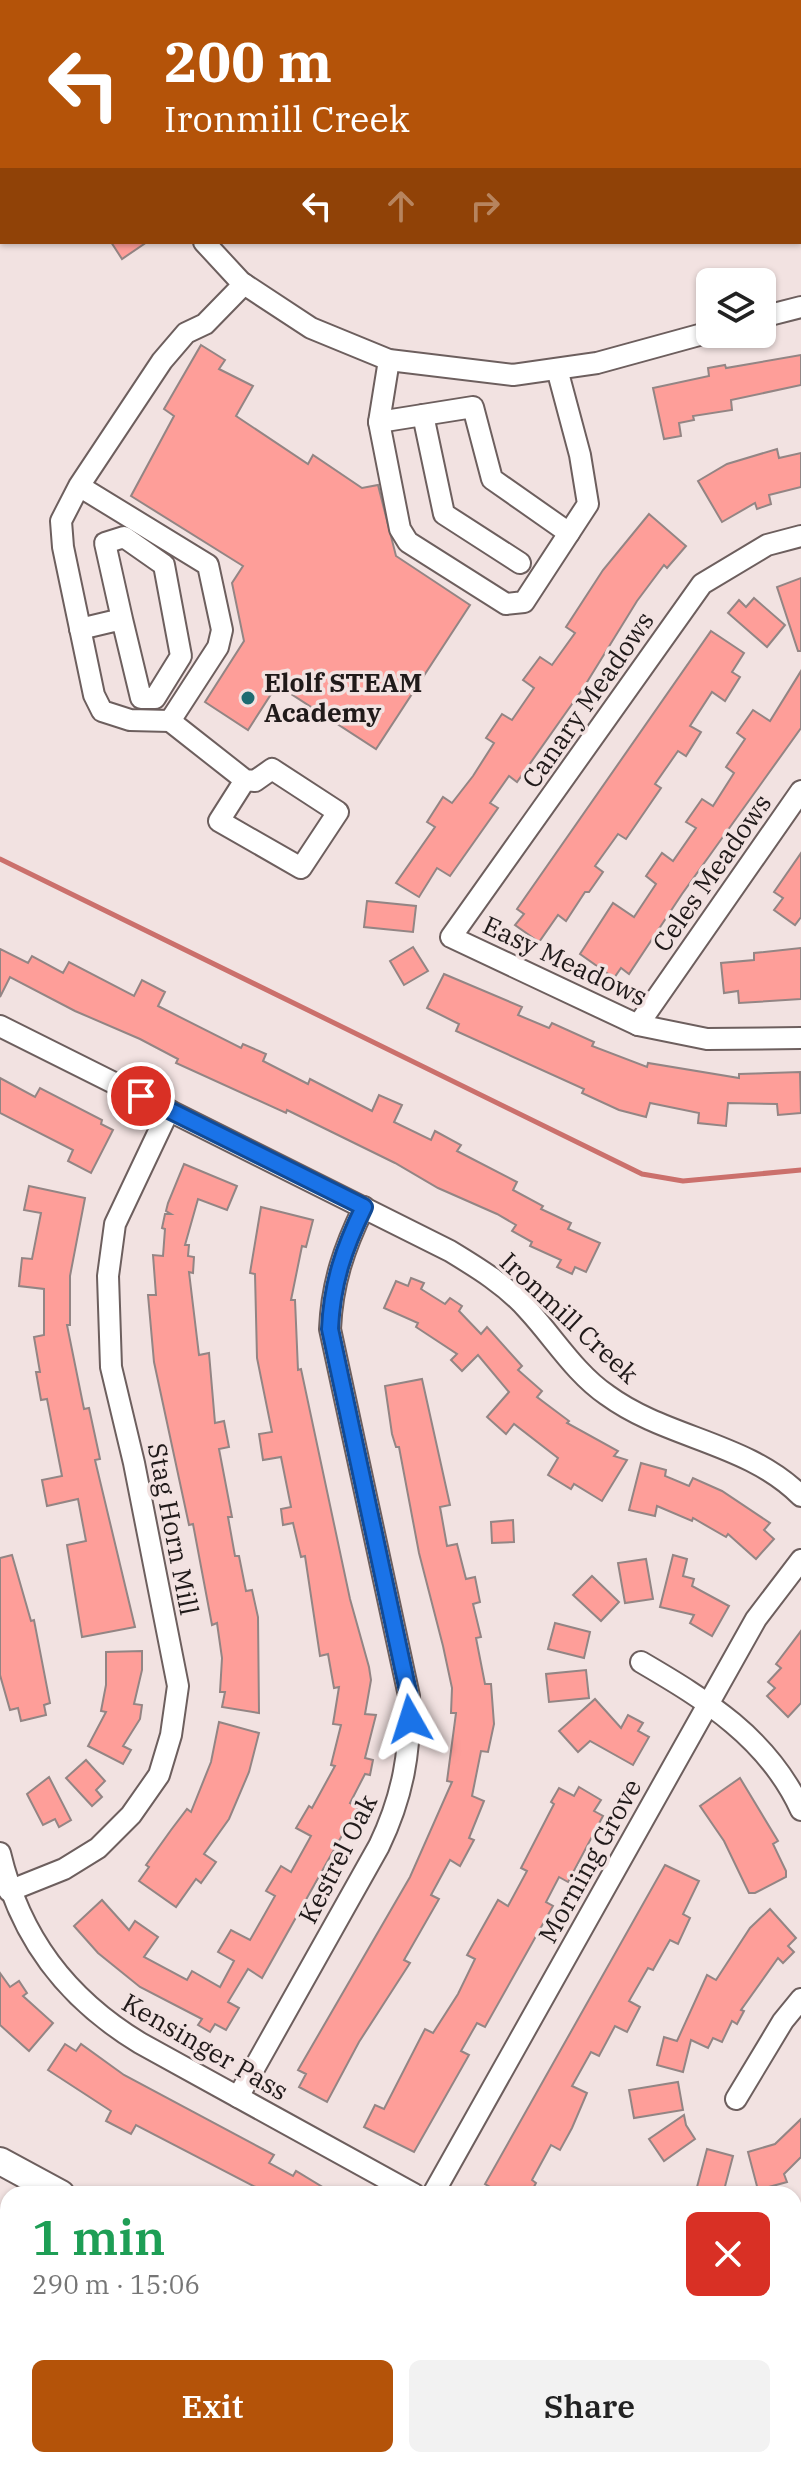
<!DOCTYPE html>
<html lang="en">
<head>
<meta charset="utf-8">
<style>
  :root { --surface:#fff; --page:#f2f2f2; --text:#222; --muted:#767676; --accent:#b45309 }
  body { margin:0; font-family:"IBM Plex Serif",serif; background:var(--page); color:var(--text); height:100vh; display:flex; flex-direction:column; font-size:30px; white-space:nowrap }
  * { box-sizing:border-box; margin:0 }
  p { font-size:26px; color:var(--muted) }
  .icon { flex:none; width:44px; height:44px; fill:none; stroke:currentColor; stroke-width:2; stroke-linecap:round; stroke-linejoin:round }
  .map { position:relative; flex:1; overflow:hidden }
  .side { position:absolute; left:0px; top:2186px; width:802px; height:282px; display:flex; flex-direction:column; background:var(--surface); border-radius:24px 24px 0 0; box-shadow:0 2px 6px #0004 }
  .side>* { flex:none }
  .top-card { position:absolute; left:0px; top:0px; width:802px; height:244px; box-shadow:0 2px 6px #0004; background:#b45309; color:#fff; overflow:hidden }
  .tools { position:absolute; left:696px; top:268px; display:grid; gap:16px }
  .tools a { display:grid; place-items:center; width:80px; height:80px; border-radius:12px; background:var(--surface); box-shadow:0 2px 6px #0004; font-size:40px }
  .pin { position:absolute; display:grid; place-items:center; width:68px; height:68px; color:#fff; margin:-34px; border:4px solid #fff; border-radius:50%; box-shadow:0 2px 8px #0007 }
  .me { position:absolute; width:88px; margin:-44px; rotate:354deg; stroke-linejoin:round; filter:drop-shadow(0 0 6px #0008) }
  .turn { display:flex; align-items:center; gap:28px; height:168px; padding:0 32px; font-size:36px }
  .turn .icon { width:104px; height:104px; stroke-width:2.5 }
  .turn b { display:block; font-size:56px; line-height:68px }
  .lanes { display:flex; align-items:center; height:76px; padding:0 32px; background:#0003; justify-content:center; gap:40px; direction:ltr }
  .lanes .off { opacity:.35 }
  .round { display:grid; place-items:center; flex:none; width:84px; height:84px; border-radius:12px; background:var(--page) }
  .headline { display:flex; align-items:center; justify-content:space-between; height:136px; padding:0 32px }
  h1 { font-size:48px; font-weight:600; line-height:60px; color:#1e9e55 }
  .primary-button { display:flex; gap:16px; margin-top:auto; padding:16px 32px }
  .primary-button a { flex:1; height:92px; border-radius:12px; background:var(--accent); color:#fff; font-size:32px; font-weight:600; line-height:92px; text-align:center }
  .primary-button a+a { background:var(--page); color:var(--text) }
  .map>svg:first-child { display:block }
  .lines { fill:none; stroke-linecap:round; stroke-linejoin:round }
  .stream { stroke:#cb706c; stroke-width:5 }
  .building { fill:#fe9e99; stroke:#938584; stroke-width:2 }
  .minor-casing { stroke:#6d5f5e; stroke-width:24 }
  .major-casing { stroke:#6d5f5e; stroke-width:30 }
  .minor { stroke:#fff; stroke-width:20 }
  .major { stroke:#fff; stroke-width:26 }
  .route-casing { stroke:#114b97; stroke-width:20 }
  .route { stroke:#1a73e8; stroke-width:14 }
  .poi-dot { fill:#1f6b71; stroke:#f2e2e1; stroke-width:3 }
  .labels { text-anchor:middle; stroke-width:7; stroke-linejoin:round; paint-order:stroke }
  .poi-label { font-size:26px; font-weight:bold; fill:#201a1a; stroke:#f2e2e1; text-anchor:start }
  .street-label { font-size:26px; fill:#201a1a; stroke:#f2e2e1 }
</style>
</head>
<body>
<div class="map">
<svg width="801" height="2467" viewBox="0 0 801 2467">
  <rect width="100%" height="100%" fill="#f2e2e1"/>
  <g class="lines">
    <polyline class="stream" points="0,859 642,1174 683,1181 801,1170"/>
  </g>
  <g class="building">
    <polygon points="111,242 147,242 122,259"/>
    <polygon points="201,345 225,360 219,369 253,386 236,416 308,464 313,455 362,488 378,485 396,556 470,605 376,749 277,685 248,730 205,702 244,641 232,583 243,566 131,496 174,416 164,409"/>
    <polygon points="801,355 801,385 731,400 732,410 693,416 694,420 679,423 681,436 664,439 653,388 709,376 708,368 725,365 726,368"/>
    <polygon points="777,449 779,458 801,453 801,487 769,495 771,504 757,509 755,503 722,522 698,481 727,464"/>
    <polygon points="649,514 686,546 667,568 664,565 637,601 584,687 517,782 509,776 490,803 498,808 450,876 437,868 419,897 396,883 435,827 427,822 443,797 452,803 473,776 494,743 486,738 502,714 512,720 534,688 523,680 540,657 552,665 575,633 566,627 603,570"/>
    <polygon points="801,578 801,651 798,651 777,587"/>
    <polygon points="754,598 785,625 767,647 728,613 739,600 746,607"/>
    <polygon points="711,631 744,653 732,672 740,677 725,701 712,692 690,726 701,732 686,756 678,751 655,784 661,788 626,839 618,834 595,866 603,872 589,892 585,892 566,921 558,915 539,942 515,925 524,914 517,909"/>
    <polygon points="801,671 801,728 682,894 629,974 621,968 614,978 580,954 613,903 634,917 656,884 646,876 662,853 673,861 696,828 686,822 702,799 713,806 734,773 726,767 745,739 737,733 753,710 770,721"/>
    <polygon points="801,853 801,917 795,925 774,910 783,898 774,892"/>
    <polygon points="367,901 416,906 413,932 364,927"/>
    <polygon points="413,947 428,971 404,985 390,961"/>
    <polygon points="801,948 801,999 739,1003 738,991 724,993 721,963 754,960 754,953"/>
    <polygon points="0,949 28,963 32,956 63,973 69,962 134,996 142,980 165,992 158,1006 241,1048 243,1044 266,1054 263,1061 308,1084 310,1079 372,1111 379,1095 402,1105 394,1122 431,1140 435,1131 461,1145 457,1151 517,1182 513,1190 543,1206 541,1209 571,1223 568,1229 600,1243 586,1272 575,1267 572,1274 557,1267 561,1260 530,1246 532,1242 512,1231 516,1225 497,1214 438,1188 395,1163 287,1110 286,1113 176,1063 178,1059 140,1039 75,1011 10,977 0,997"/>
    <polygon points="444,974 522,1007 518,1015 549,1028 552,1023 594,1042 592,1046 647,1067 648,1063 739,1078 739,1074 800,1072 801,1113 778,1115 777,1104 728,1103 726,1126 698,1123 699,1113 650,1103 646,1117 619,1110 582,1093 584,1089 456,1031 459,1024 427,1008"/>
    <polygon points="0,1078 35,1097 40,1088 102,1120 101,1124 113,1130 91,1173 68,1161 73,1150 0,1113"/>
    <polygon points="184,1164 237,1186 227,1210 198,1199 185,1245 189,1245 188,1256 194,1257 193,1273 189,1272 199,1355 209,1353 215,1423 224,1421 229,1447 219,1449 232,1517 228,1517 235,1556 239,1556 246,1591 252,1590 258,1617 259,1713 222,1707 225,1692 220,1692 222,1658 217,1623 212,1625 193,1524 189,1525 154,1362 148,1295 156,1295 153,1255 163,1256 165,1229 162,1228 165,1214 171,1214 166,1211 168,1203"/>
    <polygon points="29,1186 85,1198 70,1276 70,1325 67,1325 84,1409 89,1408 100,1459 95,1460 135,1627 82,1637 67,1545 86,1541 78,1499 47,1506 42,1480 62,1476 47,1399 41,1400 36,1372 40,1372 34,1337 44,1335 44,1289 19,1286 22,1258 32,1259 41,1213 24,1210"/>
    <polygon points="261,1207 313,1220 306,1247 302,1246 291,1300 295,1300 298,1370 301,1369 350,1599 369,1667 371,1680 365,1714 376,1715 365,1758 373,1760 370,1775 365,1774 350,1803 358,1807 262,1978 248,1969 228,2002 239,2008 226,2030 215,2024 210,2032 198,2025 202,2019 140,1987 98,1953 74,1926 102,1900 129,1930 135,1921 158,1937 144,1957 187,1980 192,1971 220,1987 234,1961 218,1952 231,1930 250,1940 275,1896 266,1891 281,1866 291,1872 311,1836 296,1828 309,1806 312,1808 335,1766 331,1765 341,1725 333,1724 339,1687 334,1688 328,1654 320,1656 305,1556 301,1557 293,1523 283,1525 281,1509 291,1507 281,1457 263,1460 259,1434 272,1432 257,1358 255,1274 250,1273"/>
    <polygon points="411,1278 424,1283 421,1289 445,1304 450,1298 462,1306 459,1311 481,1334 487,1327 522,1366 518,1370 542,1391 537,1397 569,1421 567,1423 618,1451 614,1456 627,1460 602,1501 574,1484 571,1489 548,1475 558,1458 514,1424 506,1434 487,1417 509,1392 478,1355 462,1371 451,1360 457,1354 416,1327 418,1323 384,1308 396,1281 408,1286"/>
    <polygon points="422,1379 450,1505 440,1507 447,1546 457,1544 466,1579 475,1577 480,1602 473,1604 481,1637 476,1638 485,1684 491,1684 494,1724 488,1752 481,1751 472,1796 484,1801 469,1838 474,1840 460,1866 450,1860 431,1895 439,1899 404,1960 410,1963 359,2042 327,2102 299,2087 306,2074 298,2070 410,1877 452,1782 447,1781 456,1713 451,1713 452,1688 443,1646 419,1553 399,1447 396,1447 392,1434 385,1386"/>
    <polygon points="641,1463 666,1470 665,1476 689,1486 693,1478 722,1491 770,1523 764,1530 774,1539 756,1559 728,1534 726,1537 693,1518 692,1521 657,1506 655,1516 629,1510"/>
    <polygon points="513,1520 514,1542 492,1543 491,1522"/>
    <polygon points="12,1555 31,1621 34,1620 50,1703 44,1705 46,1715 21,1721 18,1708 10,1710 0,1675 0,1558"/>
    <polygon points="673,1555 687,1559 683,1576 694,1579 692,1586 729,1606 712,1636 690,1623 694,1615 660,1607"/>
    <polygon points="646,1559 653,1599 625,1603 618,1563"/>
    <polygon points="592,1576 619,1602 601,1621 573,1595"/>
    <polygon points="555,1623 590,1632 584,1658 548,1649"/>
    <polygon points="801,1631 801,1703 788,1717 767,1696 775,1688 768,1682 781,1668 776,1664"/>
    <polygon points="142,1651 142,1670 134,1704 142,1705 140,1719 123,1746 131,1750 123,1764 88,1746 106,1712 101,1711 106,1685 106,1652"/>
    <polygon points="586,1670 589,1698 549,1702 546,1674"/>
    <polygon points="595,1699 621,1728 628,1715 643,1723 638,1731 649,1737 633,1765 590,1741 578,1752 559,1731"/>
    <polygon points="219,1722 259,1733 249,1772 229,1819 204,1854 216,1862 201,1883 196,1879 176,1907 139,1881 149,1867 146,1865 171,1830 187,1809 191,1812 211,1762"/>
    <polygon points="86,1760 105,1781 96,1790 102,1797 92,1806 66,1778"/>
    <polygon points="49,1777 71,1820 59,1827 55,1819 43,1825 27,1794"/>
    <polygon points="740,1778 778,1841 773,1844 786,1871 786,1877 755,1893 749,1893 724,1841 700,1806"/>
    <polygon points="579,1787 601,1800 594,1811 603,1816 568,1882 559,1877 546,1902 553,1906 485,2027 477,2023 461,2051 469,2055 414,2152 364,2127 375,2105 384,2109 425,2029 433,2033 458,1994 475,1959 467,1955 498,1900 508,1906 527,1871 521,1868 554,1804 551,1802 559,1788 574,1796"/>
    <polygon points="665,1865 699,1881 683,1914 690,1918 678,1944 670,1940 653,1970 648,1968 629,2001 640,2007 627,2032 615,2026 599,2056 591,2052 572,2086 587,2093 572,2128 560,2150 551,2145 532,2180 536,2183 530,2194 503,2194 485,2184"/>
    <polygon points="770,1909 796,1938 788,1946 794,1952 783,1963 778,1958 741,2010 744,2011 737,2024 732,2021 722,2042 713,2038 708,2048 691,2040 683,2072 657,2065 664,2037 677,2041 707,1975 716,1980 750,1928"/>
    <polygon points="0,1973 10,1987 19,1981 27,1993 23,1996 53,2023 29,2051 0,2025"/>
    <polygon points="65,2044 76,2051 81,2044 124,2075 274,2155 269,2163 293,2176 296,2171 334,2194 269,2194 136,2125 131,2134 106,2121 111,2111 48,2070"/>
    <polygon points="678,2082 683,2110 634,2118 629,2090"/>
    <polygon points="684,2115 686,2125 695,2139 664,2161 649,2139"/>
    <polygon points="801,2119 801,2157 784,2174 787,2182 758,2190 748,2152 775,2144"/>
    <polygon points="707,2149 733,2156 723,2194 697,2187"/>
  </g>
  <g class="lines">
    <defs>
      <g id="minor">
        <polyline points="48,0 49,2"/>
        <polyline points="324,0 325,2"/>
        <polyline points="601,0 602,2"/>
        <polyline points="800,61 801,61"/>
        <polyline points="204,242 241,282 311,328 389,360 513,375 597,363 710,332"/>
        <polyline points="762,317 801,307"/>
        <polyline points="389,360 379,422 400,529 408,542 506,604 524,602 588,504 580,455 557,369"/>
        <polyline points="423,415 444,514 520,563"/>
        <polyline points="379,422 473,407 492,479 569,533"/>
        <polyline points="79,486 208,565 222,630 218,647 170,721 130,720 102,711 94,695 63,547 61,521 79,486 162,361 186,333 205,324 244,284"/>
        <polyline points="801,536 767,545 702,584 451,937 638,1025 707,1039 801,1038"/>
        <polyline points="80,629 122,619 105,543 124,537 164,565 181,656 155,698 141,698 122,619"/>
        <polyline points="170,721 245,780 219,821 301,868 338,812 272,769 255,781 245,780"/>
        <polyline points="638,1025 801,791"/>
        <path d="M0,1026l450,225c28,17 56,34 78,59 26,28 47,63 79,85 60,44 140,47 194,101"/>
        <path d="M641,1662c65,38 127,76 160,148"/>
        <path d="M0,1853c20,84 66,145 140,190l274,151"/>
        <polyline points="9,1891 64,1869 98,1848 131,1815 159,1775 171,1735 178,1686 134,1463 111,1367 108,1276 115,1224 169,1110"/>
        <path d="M238,2097l141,-251c24,-50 32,-95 30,-150l-79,-367c2,-46 14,-81 34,-122"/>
        <polyline points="736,2099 783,2021 801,1999"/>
        <polyline points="433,2194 756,1619 801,1560"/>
        <polyline points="794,2401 801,2405"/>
      </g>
      <g id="major">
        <polyline points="0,2161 61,2194"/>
        <polyline points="546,2460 559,2467"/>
      </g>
    </defs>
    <use href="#minor" class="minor-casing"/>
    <use href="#major" class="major-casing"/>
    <use href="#minor" class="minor"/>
    <use href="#major" class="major"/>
  </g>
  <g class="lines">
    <defs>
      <path id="route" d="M141,1096l223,111c-20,41 -32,76 -34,122l79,367 1,23"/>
    </defs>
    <use href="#route" class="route-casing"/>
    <use href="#route" class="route"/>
  </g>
  <circle class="poi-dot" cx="248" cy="698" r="8"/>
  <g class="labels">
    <g class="poi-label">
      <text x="264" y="692">Elolf STEAM<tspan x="264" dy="30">Academy</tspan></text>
    </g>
    <g class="street-label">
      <text transform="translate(588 700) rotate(-55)" y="9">Canary Meadows</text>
      <text transform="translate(712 873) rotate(-55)" y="9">Celes Meadows</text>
      <text transform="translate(565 961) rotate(25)" y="9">Easy Meadows</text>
      <text transform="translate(569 1318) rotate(43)" y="9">Ironmill Creek</text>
      <text transform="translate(173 1529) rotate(79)" y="9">Stag Horn Mill</text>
      <text transform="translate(338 1859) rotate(-63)" y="9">Kestrel Oak</text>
      <text transform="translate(590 1861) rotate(-61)" y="9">Morning Grove</text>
      <text transform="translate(205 2047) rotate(30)" y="9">Kensinger Pass</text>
    </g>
  </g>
</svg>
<div class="tools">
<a><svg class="icon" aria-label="layers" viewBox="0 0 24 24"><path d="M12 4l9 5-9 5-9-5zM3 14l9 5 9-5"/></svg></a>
</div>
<div class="pin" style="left:141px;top:1096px;background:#d93025"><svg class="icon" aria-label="arrive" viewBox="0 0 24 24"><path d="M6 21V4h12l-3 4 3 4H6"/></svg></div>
<svg class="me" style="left:410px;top:1719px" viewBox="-20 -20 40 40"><path d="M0-17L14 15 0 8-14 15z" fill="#1a73e8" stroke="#fff" stroke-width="4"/></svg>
<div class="top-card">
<div class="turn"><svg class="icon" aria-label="left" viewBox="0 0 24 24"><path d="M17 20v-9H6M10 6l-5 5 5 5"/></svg><div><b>200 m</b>Ironmill Creek</div></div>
<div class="lanes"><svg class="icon" aria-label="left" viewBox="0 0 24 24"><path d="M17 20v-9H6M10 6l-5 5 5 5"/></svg><svg class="icon off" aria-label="ahead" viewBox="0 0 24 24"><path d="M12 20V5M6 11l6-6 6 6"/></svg><svg class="icon off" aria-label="right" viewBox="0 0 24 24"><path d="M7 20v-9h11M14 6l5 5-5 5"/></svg></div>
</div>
<section class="side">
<div class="headline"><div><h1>1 min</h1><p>290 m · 15:06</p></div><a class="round" style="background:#d93025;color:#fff"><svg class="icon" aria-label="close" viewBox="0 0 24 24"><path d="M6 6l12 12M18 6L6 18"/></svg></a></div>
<div class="primary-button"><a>Exit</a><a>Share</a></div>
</section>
</div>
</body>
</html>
